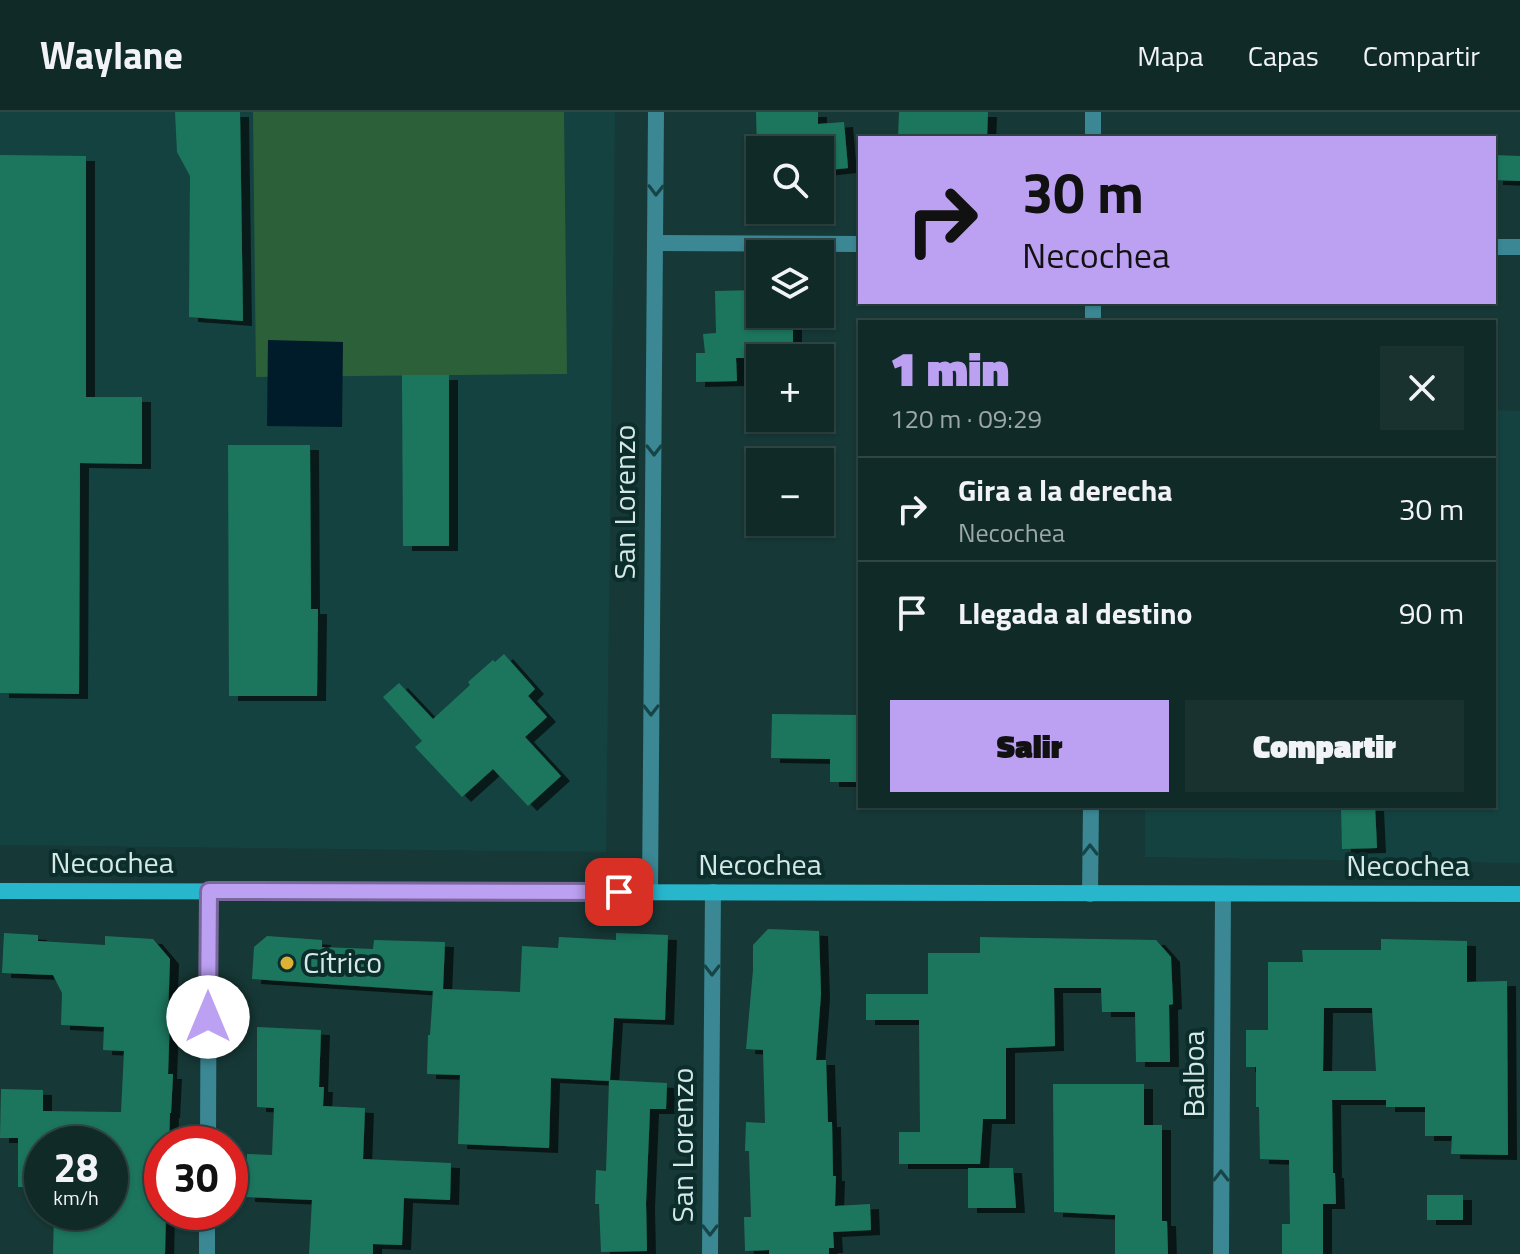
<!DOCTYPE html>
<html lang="es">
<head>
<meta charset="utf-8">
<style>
  :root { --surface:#102a28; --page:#193230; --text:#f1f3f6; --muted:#9ca7a8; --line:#304645; --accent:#bca0f2 }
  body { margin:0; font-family:"Titillium Web",sans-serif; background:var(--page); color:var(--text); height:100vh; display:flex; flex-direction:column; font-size:30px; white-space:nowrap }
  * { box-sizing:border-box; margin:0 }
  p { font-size:26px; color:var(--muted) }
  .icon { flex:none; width:44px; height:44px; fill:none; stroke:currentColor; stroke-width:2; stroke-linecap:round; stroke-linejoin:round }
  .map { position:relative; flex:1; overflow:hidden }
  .side { position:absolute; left:858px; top:208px; width:638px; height:488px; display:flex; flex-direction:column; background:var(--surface); border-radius:0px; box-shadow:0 2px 6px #0004,0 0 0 2px var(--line) }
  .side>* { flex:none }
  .hud { position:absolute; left:858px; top:24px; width:638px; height:168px; border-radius:0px; box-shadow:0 2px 6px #0004,0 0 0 2px var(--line); background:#bca0f2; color:#111; overflow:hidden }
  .buttons { position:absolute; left:746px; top:24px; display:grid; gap:16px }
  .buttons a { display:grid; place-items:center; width:88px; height:88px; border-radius:0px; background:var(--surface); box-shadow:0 2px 6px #0004,0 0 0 2px var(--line); font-size:40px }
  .speed { position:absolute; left:24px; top:1014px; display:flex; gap:16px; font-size:40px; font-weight:700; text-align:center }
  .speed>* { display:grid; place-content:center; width:104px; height:104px; border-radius:50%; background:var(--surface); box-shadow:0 2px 6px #0004,0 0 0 2px var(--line); line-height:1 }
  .speed small { font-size:20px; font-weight:400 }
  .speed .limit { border:12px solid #d22; background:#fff; color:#111 }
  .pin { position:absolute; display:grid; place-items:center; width:68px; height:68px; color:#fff; margin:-34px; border-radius:16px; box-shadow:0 4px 12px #0006 }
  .me { position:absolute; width:88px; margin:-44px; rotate:0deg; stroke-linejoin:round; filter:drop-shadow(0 0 6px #0008) }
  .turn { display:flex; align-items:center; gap:28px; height:168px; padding:0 32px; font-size:36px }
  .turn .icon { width:104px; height:104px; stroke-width:2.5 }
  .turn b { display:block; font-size:56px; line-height:68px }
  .round { display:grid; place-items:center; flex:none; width:84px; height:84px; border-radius:0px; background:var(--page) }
  .head { display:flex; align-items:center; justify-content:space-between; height:136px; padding:0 32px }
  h1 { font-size:48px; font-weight:800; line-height:60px; color:var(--accent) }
  .action { display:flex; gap:16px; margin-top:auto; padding:16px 32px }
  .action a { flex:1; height:92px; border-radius:0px; background:var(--accent); color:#111; font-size:32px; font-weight:800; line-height:92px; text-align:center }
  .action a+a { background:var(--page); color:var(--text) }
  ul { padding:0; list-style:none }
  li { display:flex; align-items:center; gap:24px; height:104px; padding:0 32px; border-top:2px solid var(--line) }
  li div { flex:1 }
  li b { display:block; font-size:30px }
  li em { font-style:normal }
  header { display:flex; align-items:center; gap:48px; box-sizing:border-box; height:112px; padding:0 40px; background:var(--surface); border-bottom:2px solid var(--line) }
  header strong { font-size:38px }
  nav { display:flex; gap:44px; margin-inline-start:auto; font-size:28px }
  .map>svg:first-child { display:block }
  .built { fill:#144240 }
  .green { fill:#2b6038 }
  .water { fill:#001b29 }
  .building { fill:#1f755d; fill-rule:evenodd; filter:url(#shadow) }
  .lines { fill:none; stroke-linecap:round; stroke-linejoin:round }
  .street { stroke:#3b8794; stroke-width:16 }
  .secondary { stroke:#28b6cd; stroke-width:16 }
  .oneway { stroke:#174446 }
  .route-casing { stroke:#7a689d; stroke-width:20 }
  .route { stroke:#bca0f2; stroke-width:14 }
  .poi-dot { fill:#ddb133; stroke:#0b2e2c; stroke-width:3 }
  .labels { text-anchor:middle; stroke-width:8; stroke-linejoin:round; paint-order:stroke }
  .street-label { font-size:30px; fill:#d5e8e6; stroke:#0b2e2c }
  .poi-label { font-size:30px; fill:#d5e8e6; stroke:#0b2e2c; text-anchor:start }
</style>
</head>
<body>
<header>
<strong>Waylane</strong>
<nav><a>Mapa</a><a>Capas</a><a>Compartir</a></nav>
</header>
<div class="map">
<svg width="1520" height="1142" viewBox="0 0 1520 1142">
  <defs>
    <filter id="shadow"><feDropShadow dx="9" dy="5" stdDeviation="0" flood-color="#0009"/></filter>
  </defs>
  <rect width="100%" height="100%" fill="#163836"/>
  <g class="built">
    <polygon points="0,0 615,0 606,740 0,733"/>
    <polygon points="1494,298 1520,299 1520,751 1145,745 1145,694 1494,694"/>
  </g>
  <polygon class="green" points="253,0 564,0 567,262 256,265"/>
  <polygon class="water" points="268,228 343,230 342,315 267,314"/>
  <g class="building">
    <polygon points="175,0 240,0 243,209 189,205 190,64 177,40"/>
    <polygon points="756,0 818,0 818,12 844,10 848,56 820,59 820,38 757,38"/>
    <polygon points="899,0 988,0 987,26 898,26"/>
    <polygon points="0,43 86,44 86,285 142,285 142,352 80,351 79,582 0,581"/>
    <polygon points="1494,43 1520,44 1520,69 1494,68"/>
    <polygon points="760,178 760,202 793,202 793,246 736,246 737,269 696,270 696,241 705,241 703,222 716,221 715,179"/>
    <polygon points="402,263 449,263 449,434 403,434"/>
    <polygon points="228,333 310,333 311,497 318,497 317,584 229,584"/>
    <polygon points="504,542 535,577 528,584 547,605 525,625 561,664 528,694 493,657 462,685 415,635 422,629 383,585 399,571 433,607 470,573 468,570 493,548 495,550"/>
    <polygon points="772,602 860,603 860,670 830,670 830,647 771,646"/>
    <polygon points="1341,694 1375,694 1377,736 1342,737"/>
    <polygon points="768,817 819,819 821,882 816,948 826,948 828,1010 832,1010 833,1064 836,1064 835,1094 870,1092 871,1118 833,1120 834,1136 829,1136 829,1142 769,1142 769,1138 745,1139 744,1105 751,1105 749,1039 745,1039 746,1010 765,1011 763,938 746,937 753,858 753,833"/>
    <polygon points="4,821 38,823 38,829 105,833 105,824 153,827 170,847 168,904 170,904 168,962 173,962 171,1001 170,1001 169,1032 162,1032 162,1100 166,1100 165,1142 53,1142 54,1100 110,1100 110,1032 42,1032 42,1075 18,1075 18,1026 0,1026 1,977 43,978 43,999 121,1000 124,939 103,938 104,915 61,913 62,881 53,863 2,861"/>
    <polygon points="616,821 668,823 665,908 614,906 610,968 667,971 666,997 650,997 646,1091 647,1139 601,1140 599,1092 595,1092 596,1058 606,1059 609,969 551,966 549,1036 458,1032 460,963 427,962 428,923 430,923 433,879 252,867 254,835 267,824 322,828 322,835 373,837 374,828 445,830 443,877 520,880 522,834 558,836 559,825 616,828"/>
    <polygon points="980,825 1156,828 1171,845 1173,892 1169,893 1170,950 1136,950 1135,900 1102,900 1101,876 1054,876 1055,934 1006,936 1006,1007 983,1007 980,1052 899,1052 899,1020 920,1020 919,908 866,908 866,882 928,882 928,841 980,841"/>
    <path d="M1381,827l86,2v41l40,-1 1,174 -57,-1 1,-18h-27v-29h-39v-7h-54l1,73h2l1,31h-13v50h-41v-30h8l-1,-64 -29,-1 -1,-52h-3v-40h-10v-37h22v-68h35l-1,-12h79zM1324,896h48l4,63h-53z"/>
    <polygon points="257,915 321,918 319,975 324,975 323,994 365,996 363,1047 451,1051 450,1088 404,1086 402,1133 373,1132 373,1142 309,1142 312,1088 246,1085 247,1042 272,1043 274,996 257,995"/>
    <polygon points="1053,972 1144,972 1144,1013 1162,1013 1162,1109 1167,1109 1168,1142 1115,1142 1115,1103 1054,1100"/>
    <polygon points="968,1056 1013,1056 1016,1096 968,1096"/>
    <rect x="1427" y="1083" width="36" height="25"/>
  </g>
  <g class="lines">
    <g class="street">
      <polyline points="1093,26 1093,0"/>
      <polyline points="655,131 860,132"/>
      <polyline points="1494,135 1520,135"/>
      <polyline points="1093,210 1093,190"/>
      <polyline points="650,780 656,0"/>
      <polyline points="1090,782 1091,694"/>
      <polyline points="208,1032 209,779"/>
      <polyline points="207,1142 207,1100"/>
      <polyline points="710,1142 713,780"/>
      <polyline points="1221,1142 1223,782"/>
    </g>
    <polyline class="secondary" points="0,779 1520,782"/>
  </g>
  <defs><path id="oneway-chevron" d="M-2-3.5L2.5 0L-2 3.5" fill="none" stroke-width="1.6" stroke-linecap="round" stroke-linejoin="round" transform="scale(2)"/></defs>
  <g class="oneway">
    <use href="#oneway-chevron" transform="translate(656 78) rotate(91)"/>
    <use href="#oneway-chevron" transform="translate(654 338) rotate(90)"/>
    <use href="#oneway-chevron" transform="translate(651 598) rotate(90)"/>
    <use href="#oneway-chevron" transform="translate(1090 738) rotate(-90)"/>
    <use href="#oneway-chevron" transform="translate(712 858) rotate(90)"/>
    <use href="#oneway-chevron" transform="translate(1221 1064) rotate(-90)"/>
    <use href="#oneway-chevron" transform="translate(710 1118) rotate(90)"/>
  </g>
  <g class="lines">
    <defs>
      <polyline id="route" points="208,905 209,779 619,780"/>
    </defs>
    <use href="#route" class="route-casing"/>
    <use href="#route" class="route"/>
  </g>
  <circle class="poi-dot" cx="287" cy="851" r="8"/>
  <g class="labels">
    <g class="street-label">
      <text transform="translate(625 390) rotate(-90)" y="10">San Lorenzo</text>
      <text x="112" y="761">Necochea</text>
      <text x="760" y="763">Necochea</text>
      <text x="1408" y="764">Necochea</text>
      <text transform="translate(1194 962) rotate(-90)" y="10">Balboa</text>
      <text transform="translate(683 1033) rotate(-90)" y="10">San Lorenzo</text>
    </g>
    <g class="poi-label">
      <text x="303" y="861">Cítrico</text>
    </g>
  </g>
</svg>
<div class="buttons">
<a><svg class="icon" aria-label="search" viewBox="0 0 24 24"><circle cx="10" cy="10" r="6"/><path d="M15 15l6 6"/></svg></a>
<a><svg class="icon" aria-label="layers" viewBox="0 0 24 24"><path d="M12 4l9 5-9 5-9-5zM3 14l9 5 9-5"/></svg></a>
<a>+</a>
<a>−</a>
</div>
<div class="speed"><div>28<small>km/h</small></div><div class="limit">30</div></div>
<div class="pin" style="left:619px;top:780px;background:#d93025"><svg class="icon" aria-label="arrive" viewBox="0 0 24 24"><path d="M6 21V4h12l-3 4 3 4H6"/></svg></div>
<svg class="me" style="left:208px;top:905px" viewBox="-20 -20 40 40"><circle r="19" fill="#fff"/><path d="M0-13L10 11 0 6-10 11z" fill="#bca0f2"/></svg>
<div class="hud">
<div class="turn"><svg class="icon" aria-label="right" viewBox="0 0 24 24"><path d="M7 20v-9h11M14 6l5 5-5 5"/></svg><div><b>30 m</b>Necochea</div></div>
</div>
<section class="side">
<div class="head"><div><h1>1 min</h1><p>120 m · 09:29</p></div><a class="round"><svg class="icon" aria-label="close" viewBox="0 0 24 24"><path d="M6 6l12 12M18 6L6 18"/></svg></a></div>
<ul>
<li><svg class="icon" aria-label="right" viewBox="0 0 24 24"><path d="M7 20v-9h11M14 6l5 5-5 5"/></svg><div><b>Gira a la derecha</b><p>Necochea</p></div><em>30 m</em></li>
<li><svg class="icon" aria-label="arrive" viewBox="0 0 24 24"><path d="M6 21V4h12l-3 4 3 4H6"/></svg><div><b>Llegada al destino</b></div><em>90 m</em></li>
</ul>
<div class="action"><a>Salir</a><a>Compartir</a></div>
</section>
</div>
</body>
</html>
